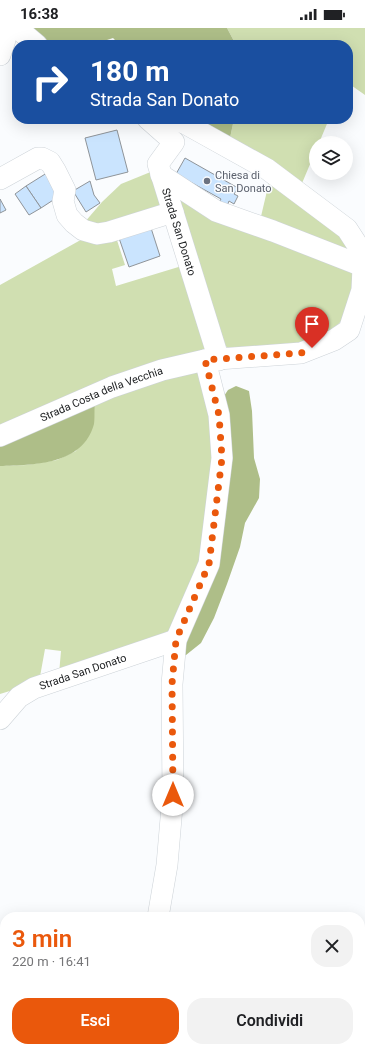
<!DOCTYPE html>
<html lang="it">
<head>
<meta charset="utf-8">
<style>
  :root { --surface:#fff; --page:#f2f2f2; --text:#202124; --muted:#757577; --accent:#ea580c }
  body { margin:0; font-family:Roboto,sans-serif; background:var(--page); color:var(--text); height:100vh; display:flex; flex-direction:column; font-size:15px; white-space:nowrap }
  * { box-sizing:border-box; margin:0 }
  p { font-size:13px; color:var(--muted) }
  .icon { flex:none; width:22px; height:22px; fill:none; stroke:currentColor; stroke-width:2; stroke-linecap:round; stroke-linejoin:round }
  .map { position:relative; flex:1; overflow:hidden }
  .side { position:absolute; left:0px; top:884px; width:365px; height:140px; display:flex; flex-direction:column; background:var(--surface); border-radius:16px 16px 0 0; box-shadow:0 4px 16px #0002 }
  .side>* { flex:none }
  .hud { position:absolute; left:12px; top:12px; width:341px; height:84px; border-radius:16px; box-shadow:0 4px 16px #0002; background:#1a4fa0; color:#fff; overflow:hidden }
  .controls { position:absolute; left:309px; top:108px; display:grid; gap:8px }
  .controls a { display:grid; place-items:center; width:44px; height:44px; border-radius:50%; background:var(--surface); box-shadow:0 4px 16px #0002; font-size:20px }
  .pin { position:absolute; display:grid; place-items:center; width:34px; height:34px; color:#fff; margin:-41px -17px; border-radius:50% 50% 50% 0; rotate:-45deg; box-shadow:0 0 4px #0007 }
  .pin .icon { rotate:45deg }
  .me { position:absolute; width:44px; margin:-22px; rotate:0deg; stroke-linejoin:round; filter:drop-shadow(0 0 3px #0008) }
  .turn { display:flex; align-items:center; gap:14px; height:84px; padding:0 12px; font-size:18px }
  .turn .icon { width:52px; height:52px; stroke-width:2.5 }
  .turn b { display:block; font-size:28px; line-height:34px }
  .round { display:grid; place-items:center; flex:none; width:42px; height:42px; border-radius:16px; background:var(--page) }
  .summary { display:flex; align-items:center; justify-content:space-between; height:68px; padding:0 12px }
  h1 { font-size:24px; font-weight:600; line-height:30px; color:var(--accent) }
  .button { display:flex; gap:8px; margin-top:auto; padding:8px 12px }
  .button a { flex:1; height:46px; border-radius:16px; background:var(--accent); color:#fff; font-size:16px; font-weight:600; line-height:46px; text-align:center }
  .button a+a { background:var(--page); color:var(--text) }
  .status { display:flex; justify-content:space-between; align-items:center; height:28px; padding:0 20px; background:var(--surface); direction:ltr }
  .status svg { height:11px; fill:currentColor }
  .map>svg:first-child { display:block }
  .green { fill:#d0dfb1 }
  .forest { fill:#aebe88 }
  .building { fill:#cae4fe; stroke:#8f9499 }
  .lines { fill:none; stroke-linecap:round; stroke-linejoin:round }
  .minor-casing { stroke:#cdd3d8; stroke-width:22 }
  .minor { stroke:#fff; stroke-width:21 }
  .route { stroke:#ea580c; stroke-width:7; stroke-dasharray:0 12.6 }
  .worship-dot { fill:#6b7280; stroke:#fafcfe; stroke-width:1.5 }
  .labels { text-anchor:middle; stroke-width:3; stroke-linejoin:round; paint-order:stroke }
  .worship-label { font-size:11px; fill:#5b616d; stroke:#fafcfe; text-anchor:start }
  .street-label { font-size:11px; fill:#222426; stroke:#fafcfe }
</style>
</head>
<body>
<div class="status"><b>16:38</b><svg viewBox="0 0 49 12"><path d="M0 12V9h3v3zM5 12V6h3v6zM10 12V3h3v9zM15 12V0h3v12zM26 1h20v11H26zM47 4h2v5h-2z"/></svg></div>
<div class="map">
<svg width="365" height="1024" viewBox="0 0 365 1024">
  <rect width="100%" height="100%" fill="#fafcfe"/>
  <g class="green">
    <polygon points="227,0 365,0 365,67 348,55 348,17 236,17"/>
    <polygon points="234,91 329,91 319,115 316,115 316,122 300,160 230,110"/>
    <polygon points="153,143 166,179 102,203 84,195 102,174 121,156"/>
    <polygon points="270,150 344,212 354,229 259,197"/>
    <polygon points="175,167 356,240 345,289 333,302 318,310 294,316 229,321 222,315"/>
    <polygon points="115,206 125,237 112,241 116,258 185,237 207,322 0,400 0,257 86,209"/>
    <polygon points="195,341 206,356 217,385 206,527 176,599 151,612 59,646 61,623 45,621 39,654 0,666 0,438 27,437 57,432 76,423 95,375"/>
  </g>
  <g class="forest">
    <polygon points="33,0 227,0 236,17 120,17 113,10 104,13 102,17 52,17 37,6"/>
    <polygon points="199,91 234,91 230,110 200,91"/>
    <polygon points="236,358 249,363 252,383 254,430 260,451 259,470 245,495 240,519 227,556 214,590 201,615 186,627 180,625 210,546 222,371 228,362"/>
    <path d="M95,375c-1,6 0,15 -1,21 -11,41 -60,41 -94,42v-24z"/>
  </g>
  <g class="building">
    <polygon points="117,102 128,144 96,152 85,110"/>
    <polygon points="185,130 238,160 234,166 238,168 234,176 229,173 225,183 217,178 221,171 176,146"/>
    <polygon points="50,143 64,165 41,180 26,158"/>
    <polygon points="90,153 94,167 100,175 86,184 73,163"/>
    <polygon points="26,158 41,180 29,187 15,166"/>
    <polygon points="0,171 6,182 0,185"/>
    <polygon points="151,200 160,228 129,239 119,210"/>
  </g>
  <g class="lines">
    <defs>
      <g id="minor">
        <polyline points="17,0 37,17"/>
        <polyline points="0,5 5,12 0,27"/>
        <path id="s1" d="M148,91l26,23 -16,22 61,196"/>
        <polyline points="161,147 216,183 273,203 365,239"/>
        <polyline points="0,151 38,130 42,130 50,134 55,142 65,162 63,173 67,187 74,195 83,202 97,206 109,204 173,184"/>
        <path id="s2" d="M0,408l112,-49 50,-17 43,-10 96,-7 33,-13 15,-10 13,-40 1,-23 -5,-21 -11,-17 -80,-60 -81,-45 -13,-5"/>
        <path id="s3" d="M0,691l19,-22 15,-9 142,-48"/>
        <polyline points="158,889 167,837 173,767 172,656 176,612 209,536 222,430 219,387 205,332"/>
        <polyline points="163,1019 165,1024"/>
      </g>
    </defs>
    <use href="#minor" class="minor-casing"/>
    <use href="#minor" class="minor"/>
  </g>
  <g class="lines">
    <polyline class="route" points="173,767 172,656 176,612 209,536 222,430 219,387 205,332 301,325 312,320"/>
  </g>
  <circle class="worship-dot" cx="207" cy="153" r="4"/>
  <g class="labels">
    <g class="worship-label">
      <text x="215" y="151">Chiesa di<tspan x="215" dy="13">San Donato</tspan></text>
    </g>
    <g class="street-label">
      <text dy="4" stroke="none"><textPath href="#s1" startOffset="133">Strada San Donato</textPath></text>
      <text dy="4" stroke="none"><textPath href="#s2" startOffset="110">Strada Costa della Vecchia</textPath></text>
      <text dy="4" stroke="none"><textPath href="#s3" startOffset="98">Strada San Donato</textPath></text>
    </g>
  </g>
</svg>
<div class="controls">
<a><svg class="icon" aria-label="layers" viewBox="0 0 24 24"><path d="M12 4l9 5-9 5-9-5zM3 14l9 5 9-5"/></svg></a>
</div>
<div class="pin" style="left:312px;top:320px;background:#d93025"><svg class="icon" aria-label="arrive" viewBox="0 0 24 24"><path d="M6 21V4h12l-3 4 3 4H6"/></svg></div>
<svg class="me" style="left:173px;top:767px" viewBox="-20 -20 40 40"><circle r="19" fill="#fff"/><path d="M0-13L10 11 0 6-10 11z" fill="#ea580c"/></svg>
<div class="hud">
<div class="turn"><svg class="icon" aria-label="right" viewBox="0 0 24 24"><path d="M7 20v-9h11M14 6l5 5-5 5"/></svg><div><b>180 m</b>Strada San Donato</div></div>
</div>
<section class="side">
<div class="summary"><div><h1>3 min</h1><p>220 m · 16:41</p></div><a class="round"><svg class="icon" aria-label="close" viewBox="0 0 24 24"><path d="M6 6l12 12M18 6L6 18"/></svg></a></div>
<div class="button"><a>Esci</a><a>Condividi</a></div>
</section>
</div>
</body>
</html>
